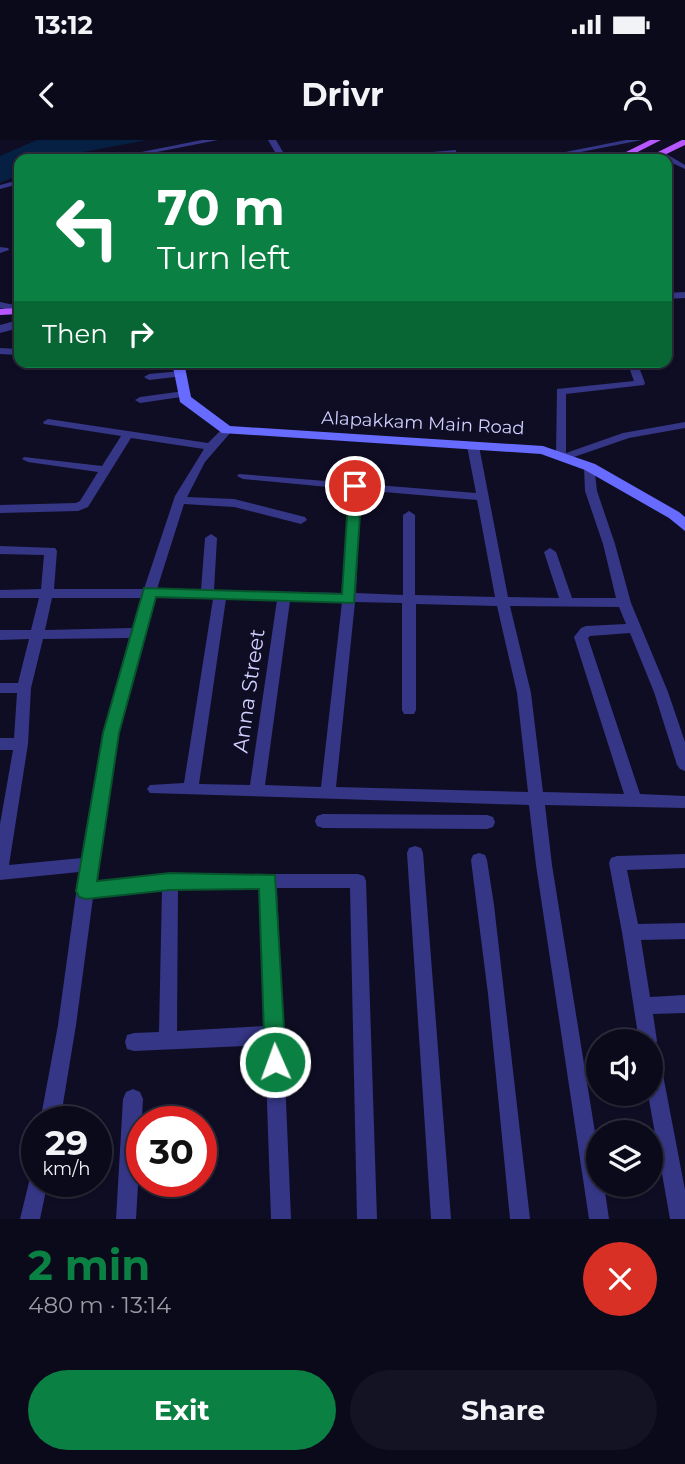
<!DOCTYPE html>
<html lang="en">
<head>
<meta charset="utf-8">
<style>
  :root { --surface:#0b0a1b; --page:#141324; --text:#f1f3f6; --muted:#9a9aa3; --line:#2b2b3a; --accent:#0b8043 }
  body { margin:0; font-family:Montserrat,sans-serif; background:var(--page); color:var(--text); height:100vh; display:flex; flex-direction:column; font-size:26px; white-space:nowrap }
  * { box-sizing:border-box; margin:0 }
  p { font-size:23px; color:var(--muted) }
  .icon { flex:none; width:38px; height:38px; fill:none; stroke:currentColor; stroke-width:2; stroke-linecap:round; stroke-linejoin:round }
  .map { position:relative; height:1079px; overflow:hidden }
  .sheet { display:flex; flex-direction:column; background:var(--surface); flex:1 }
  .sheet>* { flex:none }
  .guide { position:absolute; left:14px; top:14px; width:658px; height:214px; border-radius:14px; box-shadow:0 2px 5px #0004,0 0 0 2px var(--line); background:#0b8043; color:#fff; overflow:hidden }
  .controls { position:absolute; left:586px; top:889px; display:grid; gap:14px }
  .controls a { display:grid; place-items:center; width:77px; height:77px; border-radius:50%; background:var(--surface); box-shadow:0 2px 5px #0004,0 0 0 2px var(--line); font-size:35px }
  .speed { position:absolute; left:21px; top:966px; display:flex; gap:14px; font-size:35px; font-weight:700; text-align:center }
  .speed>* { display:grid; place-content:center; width:91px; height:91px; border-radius:50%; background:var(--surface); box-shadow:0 2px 5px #0004,0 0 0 2px var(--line); line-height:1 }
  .speed small { font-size:18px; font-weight:400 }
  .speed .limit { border:10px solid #d22; background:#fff; color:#111 }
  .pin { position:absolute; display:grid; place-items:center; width:60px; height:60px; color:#fff; margin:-30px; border:4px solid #fff; border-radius:50%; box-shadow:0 2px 7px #0007 }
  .me { position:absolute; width:77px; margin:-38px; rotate:358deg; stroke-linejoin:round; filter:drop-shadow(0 0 5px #0008) }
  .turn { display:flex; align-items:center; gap:24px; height:147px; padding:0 28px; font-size:32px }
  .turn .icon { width:91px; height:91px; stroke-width:2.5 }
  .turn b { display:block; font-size:49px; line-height:60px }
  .then { display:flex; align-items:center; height:66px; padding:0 28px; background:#0003; gap:14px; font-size:26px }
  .round { display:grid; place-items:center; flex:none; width:74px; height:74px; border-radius:37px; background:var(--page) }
  .head { display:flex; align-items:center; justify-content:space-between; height:119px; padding:0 28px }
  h1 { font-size:42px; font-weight:700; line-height:52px; color:var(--accent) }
  .action { display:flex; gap:14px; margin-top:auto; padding:14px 28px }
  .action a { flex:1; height:80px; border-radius:42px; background:var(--accent); color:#fff; font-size:28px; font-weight:700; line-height:80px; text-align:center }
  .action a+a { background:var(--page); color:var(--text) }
  .status { display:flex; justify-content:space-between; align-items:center; height:49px; padding:0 35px; background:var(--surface); direction:ltr }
  .status svg { height:19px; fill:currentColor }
  header { display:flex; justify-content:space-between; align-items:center; height:91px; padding:0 28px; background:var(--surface); font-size:32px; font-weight:700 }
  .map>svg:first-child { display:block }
  .water { fill:#062043 }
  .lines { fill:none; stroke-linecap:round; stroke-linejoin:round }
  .minor { fill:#353686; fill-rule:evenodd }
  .tertiary { fill:#353686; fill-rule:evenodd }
  .secondary { fill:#676bff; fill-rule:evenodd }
  .primary { fill:#b757ff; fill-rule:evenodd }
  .route { fill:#0b8043; stroke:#07532c; stroke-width:2 }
  .labels { text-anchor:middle; stroke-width:7; stroke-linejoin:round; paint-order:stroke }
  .far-street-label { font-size:18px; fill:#d2d0ff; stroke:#0f0d24 }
  .street-label { font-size:21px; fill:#d2d0ff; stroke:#0f0d24 }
</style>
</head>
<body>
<div class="status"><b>13:12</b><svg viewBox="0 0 49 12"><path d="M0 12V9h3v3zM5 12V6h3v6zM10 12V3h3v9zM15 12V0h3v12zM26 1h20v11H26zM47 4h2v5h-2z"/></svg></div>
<header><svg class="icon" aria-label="back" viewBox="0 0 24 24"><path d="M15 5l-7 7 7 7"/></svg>Drivr<svg class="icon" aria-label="person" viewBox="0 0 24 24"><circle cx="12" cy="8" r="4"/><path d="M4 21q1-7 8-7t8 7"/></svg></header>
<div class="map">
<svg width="685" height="1079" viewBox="0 0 685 1079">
  <rect width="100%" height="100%" fill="#0f0d24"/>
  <polygon class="water" points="37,0 147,0 47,19 19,19 19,35 0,43 0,16"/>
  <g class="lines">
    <g class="minor">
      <polygon points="202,0 218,0 121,19 106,19"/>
      <polygon points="268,0 276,0 287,19 279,19"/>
      <polygon points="626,0 642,0 545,19 530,19"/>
      <polygon points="456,10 456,14 453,14 369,19 373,17"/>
      <polygon points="657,12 663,12 685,25 685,29 657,16"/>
      <polygon points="19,40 19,44 0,49 0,45"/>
      <polygon points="0,107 8,108 9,110 0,113"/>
      <polygon points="685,152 685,158 667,159 667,153"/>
      <polygon points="0,162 19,166 19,172 0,168"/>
      <polygon points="0,208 19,209 19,215 0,214"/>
      <polygon points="494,222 504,222 506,228 497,230"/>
      <polygon points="627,222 637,222 645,243 644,245 566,254 566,313 623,293 685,282 685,288 629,298 568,319 556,316 557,249 634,241"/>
      <polygon points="180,231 185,234 184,236 149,240 144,237 149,234"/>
      <polygon points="184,251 188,252 188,256 140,263 135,260 140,257"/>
      <path d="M48,279l160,24 15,-15h8v4l-26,30 -18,35 47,2 71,18 2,3 -6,4 -67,-17 -50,-3 -27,85 44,1 4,-52 6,-4 6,4 -3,52 129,3 6,-104 -106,-10 -6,-3 2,-2 237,19 -9,-47 6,-3 6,3 29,151 51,1 -15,-46 6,-4 6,4 16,46h44l-13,-54 -18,-53 -1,-24 6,-3 4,1 3,26 18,53 16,59 37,89 17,50v29l-5,-2 -3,-4 -23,-73 -24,-59 -40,3 -2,2 52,156 45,2v12l-140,-3 7,60 46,286v34h6l5,34h-20l-53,-354 -7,-60 -379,-12 -3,-4 3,-4 34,-2 29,-184 -59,-1 -36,135 -24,150 76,-9h188l6,2 2,5 11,338h-20l-7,-331h-73l14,331h-20l-6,-174 -131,6 -7,-2 -2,-7 2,-7 7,-2 25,-1 3,-143 -69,9 -17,127 -16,97h-20l18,-97 21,-153 -79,8v-56l13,-74h-13v-12h14l3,-45h-17v-10h18l11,-44 -29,1v-10h31l8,-32h-39v-8l41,-1 3,-34 -44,-1v-8l55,2 2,3 -3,38h90l31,-93 29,-47 -73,-11 -43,69 -10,4 -78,2v-8l76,-2 4,-2 18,-29 -70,-10 -6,-3 2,-2 78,9 19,-30 -77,-12 -1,-2zM361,350l116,10 18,97 -80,-2v-80l-6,-4 -6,4v80l-47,-2zM52,458h89l-9,30 -87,2zM226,459l51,1 -27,185 -51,-1zM290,461l52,1 -21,185 -56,-2zM355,462l47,1v107l2,4h10l2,-4v-106l81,2 20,87 11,99 -192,-5zM510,466l109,1 7,17 -40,2 -5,2 -7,9 50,157 -81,-2 -12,-99zM129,498l-25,95 -22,125 -73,7 19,-121 3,-56 12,-49zM178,748h82l4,138 -87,5z"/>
      <polygon points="323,674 487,675 493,677 495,682 493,687 487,689 323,688 317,686 315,681 317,676"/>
      <polygon points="415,706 421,708 423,713 451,1079 431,1079 407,713 409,708"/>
      <polygon points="479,713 485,715 487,720 494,765 530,1079 510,1079 488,854 471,720 473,715"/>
      <polygon points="685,714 685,728 627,730 638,784 685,783 685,799 641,800 650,857 685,855 685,873 653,874 657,901 655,907 651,909 651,901 639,901 622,792 609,723 611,718 617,716"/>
      <polygon points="651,910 658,912 660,919 685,1050 685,1079 670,1079 648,954 651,954"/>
      <polygon points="133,949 140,952 143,959 136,1079 116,1079 123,959 126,952"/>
      <polygon points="37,1031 37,1041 48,1041 40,1079 20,1079 31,1034"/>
    </g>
    <polygon class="tertiary" points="15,181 19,181 19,188 0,193 0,185"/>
    <polygon class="secondary" points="172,222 184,222 191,257 230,286 543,306 595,324 679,372 685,377 685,391 669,378 585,330 541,314 222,293 180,262"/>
    <g class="primary">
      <polygon points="650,0 661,0 624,19 612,19"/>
      <polygon points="682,0 685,0 685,5 656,19 644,19"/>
      <polygon points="19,168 19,174 0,175 0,169"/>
    </g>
  </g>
  <polygon class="route" points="355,342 362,346 354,463 156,457 119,593 97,741 170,733 275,735 286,922 283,929 275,932 268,929 265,922 259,749 170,750 86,759 79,757 76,751 103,593 144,448 342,454 349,346"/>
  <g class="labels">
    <g class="far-street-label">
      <text transform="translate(423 283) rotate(3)" y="6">Alapakkam Main Road</text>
    </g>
    <g class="street-label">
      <text transform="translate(249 551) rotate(-82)" y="7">Anna Street</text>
    </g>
  </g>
</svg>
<div class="controls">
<a><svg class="icon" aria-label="sound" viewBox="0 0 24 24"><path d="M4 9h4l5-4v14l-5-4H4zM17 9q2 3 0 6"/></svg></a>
<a><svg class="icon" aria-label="layers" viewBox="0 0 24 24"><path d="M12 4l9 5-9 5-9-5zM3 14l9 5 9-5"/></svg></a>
</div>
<div class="speed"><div>29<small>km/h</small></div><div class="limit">30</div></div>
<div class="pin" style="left:355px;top:346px;background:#d93025"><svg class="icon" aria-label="arrive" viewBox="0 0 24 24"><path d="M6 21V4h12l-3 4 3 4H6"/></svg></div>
<svg class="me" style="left:275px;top:922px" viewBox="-20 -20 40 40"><circle r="17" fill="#0b8043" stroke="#fff" stroke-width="3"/><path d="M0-11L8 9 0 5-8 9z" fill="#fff"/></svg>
<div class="guide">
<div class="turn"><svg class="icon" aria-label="left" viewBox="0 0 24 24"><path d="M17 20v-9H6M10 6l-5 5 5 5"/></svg><div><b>70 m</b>Turn left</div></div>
<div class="then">Then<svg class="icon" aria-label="right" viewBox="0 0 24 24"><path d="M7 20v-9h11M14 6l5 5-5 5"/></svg></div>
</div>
</div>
<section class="sheet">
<div class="head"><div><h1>2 min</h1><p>480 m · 13:14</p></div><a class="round" style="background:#d93025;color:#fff"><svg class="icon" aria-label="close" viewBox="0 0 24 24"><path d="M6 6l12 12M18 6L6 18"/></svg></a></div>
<div class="action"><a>Exit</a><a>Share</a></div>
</section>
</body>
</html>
